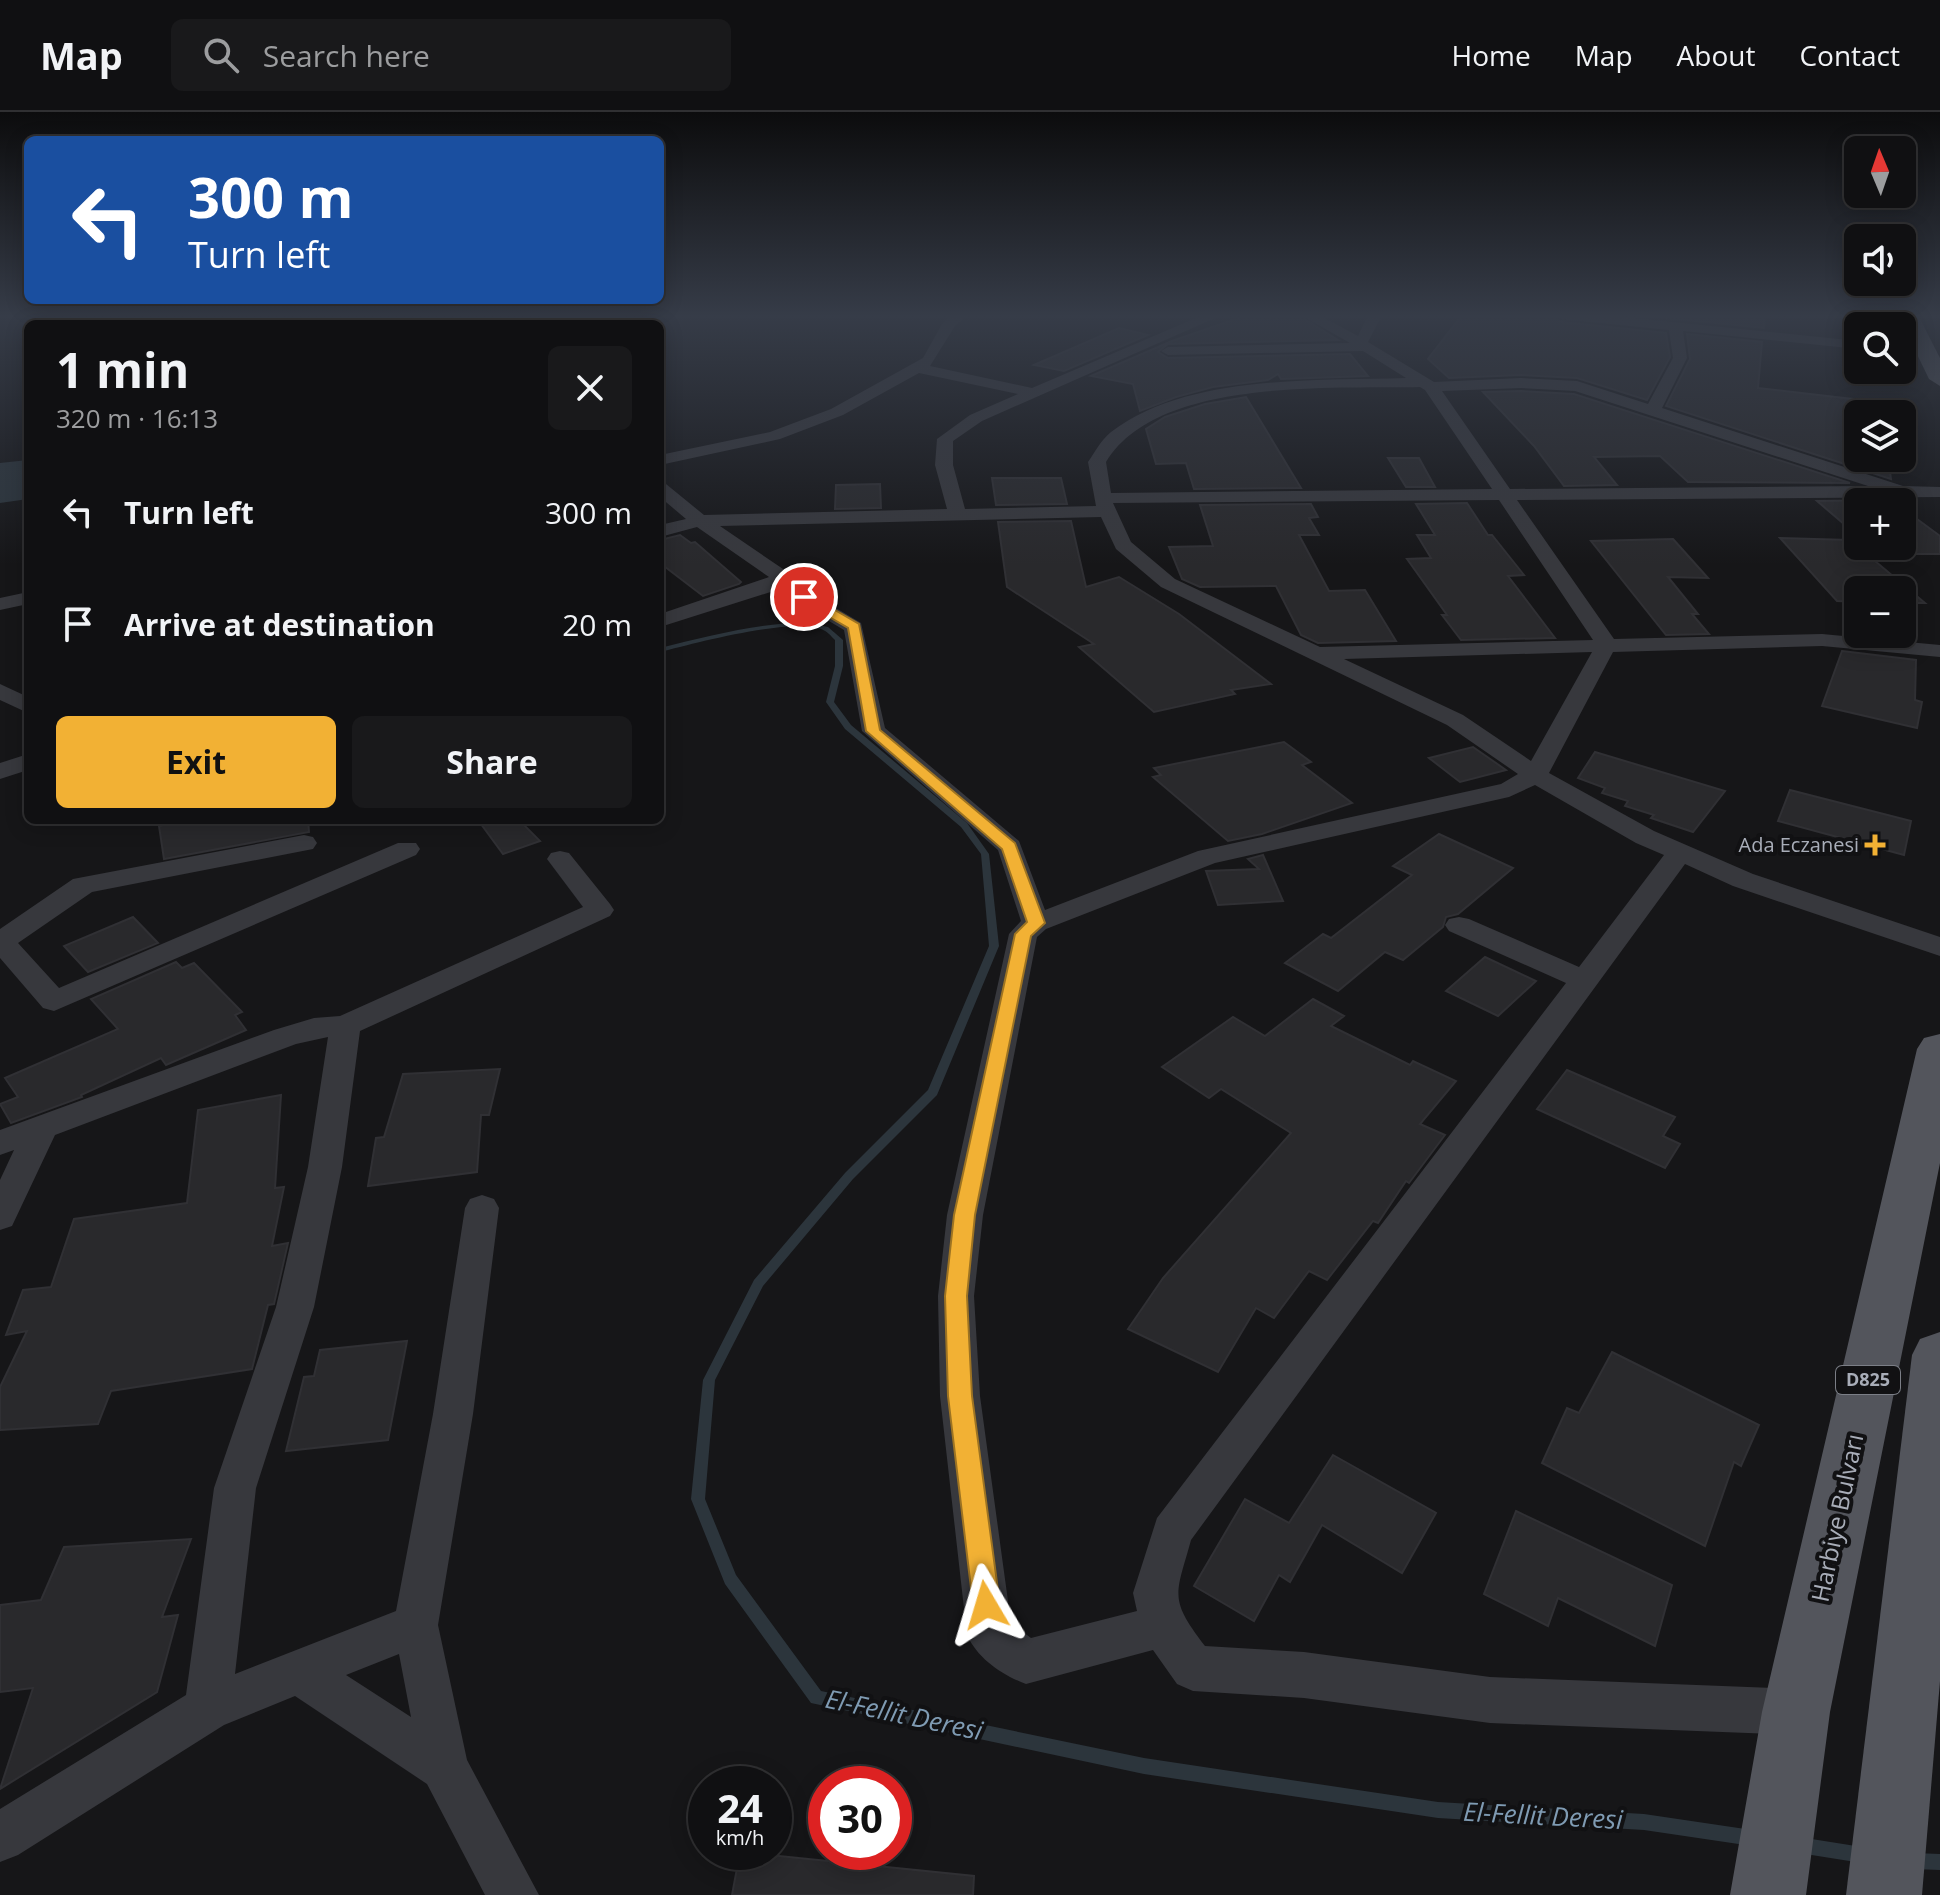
<!DOCTYPE html>
<html lang="en">
<head>
<meta charset="utf-8">
<style>
  :root { --surface:#101012; --page:#19191b; --text:#f1f3f6; --muted:#9c9d9f; --line:#303032; --accent:#f2b134 }
  body { margin:0; font-family:"Open Sans",sans-serif; background:var(--page); color:var(--text); height:100vh; display:flex; flex-direction:column; font-size:30px; white-space:nowrap }
  * { box-sizing:border-box; margin:0 }
  p { font-size:26px; color:var(--muted) }
  .icon { flex:none; width:44px; height:44px; fill:none; stroke:currentColor; stroke-width:2; stroke-linecap:round; stroke-linejoin:round }
  .map { position:relative; flex:1; overflow:hidden }
  .drawer { position:absolute; left:24px; top:208px; width:640px; height:504px; display:flex; flex-direction:column; background:var(--surface); border-radius:12px; box-shadow:0 4px 20px #0003,0 0 0 2px var(--line) }
  .drawer>* { flex:none }
  .guide { position:absolute; left:24px; top:24px; width:640px; height:168px; border-radius:12px; box-shadow:0 4px 20px #0003,0 0 0 2px var(--line); background:#1a4fa0; color:#fff; overflow:hidden }
  .needle { width:52px; rotate:358deg }
  .controls { position:absolute; left:1844px; top:24px; display:grid; gap:16px }
  .controls a { display:grid; place-items:center; width:72px; height:72px; border-radius:12px; background:var(--surface); box-shadow:0 4px 20px #0003,0 0 0 2px var(--line); font-size:40px }
  .speed { position:absolute; left:688px; top:1654px; display:flex; gap:16px; font-size:40px; font-weight:700; text-align:center }
  .speed>* { display:grid; place-content:center; width:104px; height:104px; border-radius:50%; background:var(--surface); box-shadow:0 4px 20px #0003,0 0 0 2px var(--line); line-height:1 }
  .speed small { font-size:20px; font-weight:400 }
  .speed .limit { border:12px solid #d22; background:#fff; color:#111 }
  .pin { position:absolute; display:grid; place-items:center; width:68px; height:68px; color:#fff; margin:-34px; border:4px solid #fff; border-radius:50%; box-shadow:0 2px 8px #0007 }
  .me { position:absolute; width:88px; margin:-44px; rotate:353deg; stroke-linejoin:round; filter:drop-shadow(0 0 6px #0008) }
  .turn { display:flex; align-items:center; gap:28px; height:168px; padding:0 32px; font-size:36px }
  .turn .icon { width:104px; height:104px; stroke-width:2.5 }
  .turn b { display:block; font-size:56px; line-height:68px }
  .round { display:grid; place-items:center; flex:none; width:84px; height:84px; border-radius:12px; background:var(--page) }
  .summary { display:flex; align-items:center; justify-content:space-between; height:136px; padding:0 32px }
  h1 { font-size:48px; font-weight:700; line-height:60px }
  .primary-button { display:flex; gap:16px; margin-top:auto; padding:16px 32px }
  .primary-button a { flex:1; height:92px; border-radius:12px; background:var(--accent); color:#111; font-size:32px; font-weight:700; line-height:92px; text-align:center }
  .primary-button a+a { background:var(--page); color:var(--text) }
  ul { padding:0; list-style:none }
  li { display:flex; align-items:center; gap:24px; height:112px; padding:0 32px }
  li div { flex:1 }
  li b { display:block; font-size:30px }
  li em { font-style:normal }
  header { display:flex; align-items:center; gap:48px; box-sizing:border-box; height:112px; padding:0 40px; background:var(--surface); border-bottom:2px solid var(--line) }
  header strong { font-size:38px }
  nav { display:flex; gap:44px; margin-inline-start:auto; font-size:28px }
  .search { width:560px; height:72px; background:var(--page); display:flex; align-items:center; gap:20px; box-sizing:border-box; padding:0 28px; border-radius:12px; color:var(--muted); font-size:30px }
  .map>svg:first-child { display:block }
  .water { fill:#2c353c }
  .lines { fill:none; stroke-linecap:round; stroke-linejoin:round }
  .stream { fill:#2c353c; fill-rule:evenodd }
  .building { fill:#29292c; stroke:#303034; stroke-width:2 }
  .street { fill:#37383d; fill-rule:evenodd }
  .primary { fill:#53555c; fill-rule:evenodd }
  .route { fill:#f2b134; stroke:#9d7322; stroke-width:2 }
  .poi-dot { fill:#f2b134; stroke:#111113; stroke-width:3 }
  .labels { text-anchor:middle; stroke-width:8; stroke-linejoin:round; paint-order:stroke }
  .shield { fill:#111113; stroke:#7b7e86; stroke-width:2 }
  .shield-label { font-size:18px; font-weight:bold; fill:#a8adb8 }
  .poi-label { font-size:20px; fill:#a8adb8; stroke:#111113; text-anchor:end }
  .near-street-label { font-size:24px; fill:#a8adb8; stroke:#111113 }
  .near-water-label { font-size:26px; font-style:italic; fill:#7f9bb3; stroke:#111113 }
</style>
</head>
<body>
<header>
<strong>Map</strong>
<div class="search"><svg class="icon" aria-label="search" viewBox="0 0 24 24"><circle cx="10" cy="10" r="6"/><path d="M15 15l6 6"/></svg>Search here</div>
<nav><a>Home</a><a>Map</a><a>About</a><a>Contact</a></nav>
</header>
<div class="map">
<svg width="1940" height="1783" viewBox="0 0 1940 1783">
  <rect width="100%" height="100%" fill="#161618"/>
  <g class="water">
    <polygon points="541,203 625,203 615,212 530,212"/>
    <polygon points="28,348 28,387 0,391 0,351"/>
  </g>
  <g class="lines">
    <g class="stream">
      <path d="M805,510l23,5 15,13v26l-9,36 17,23 116,98 22,31 10,92 -62,149 -84,84 -90,107 -48,94 -10,119 31,76 85,116 323,67 294,44 206,12 108,16 6,2 2,6 -2,6 -6,2 -108,-16 -206,-12 -294,-44 -333,-71 -86,-119 -34,-85 12,-119 51,-100 91,-107 83,-83 61,-144 -8,-92 -20,-27 -116,-98 -19,-27 9,-36v-26c-4,-4 -8,-9 -14,-11 -33,-11 -126,14 -161,23v-4c48,-12 96,-24 145,-26z"/>
      <polygon points="1799,1725 1862,1735 1868,1737 1870,1743 1868,1749 1862,1751 1799,1741 1793,1739 1791,1733 1793,1727"/>
      <polygon points="1914,1741 1940,1742 1940,1758 1914,1757 1908,1755 1906,1749 1908,1743"/>
    </g>
  </g>
  <g class="building">
    <polygon points="1247,203 1298,203 1338,228 1168,232 1158,240 1168,246 1350,242 1368,264 1281,267 1278,262 1268,268 1213,275 1176,285 1140,299 1133,272 1091,264 1172,229"/>
    <polygon points="1462,203 1551,203 1561,210 1666,221 1670,245 1647,288 1577,266 1521,263 1449,266 1428,247"/>
    <polygon points="1636,203 1765,203 1764,216"/>
    <polygon points="1119,216 1148,223 1064,259 1034,253"/>
    <polygon points="1687,222 1762,230 1758,276 1878,290 1880,302 1858,302 1858,346 1888,346 1891,367 1666,294 1690,247"/>
    <polygon points="1521,279 1574,282 1850,371 1688,370 1660,344 1594,345 1617,373 1564,374 1534,334 1483,280"/>
    <polygon points="1246,285 1301,376 1194,377 1186,351 1156,352 1146,317 1165,305 1205,292"/>
    <polygon points="1388,346 1419,346 1435,375 1406,375"/>
    <polygon points="992,366 1061,366 1067,392 996,393"/>
    <polygon points="880,372 881,396 835,397 836,373"/>
    <polygon points="1895,388 1858,390 1858,424 1817,389"/>
    <polygon points="1467,391 1488,423 1492,423 1524,463 1508,464 1555,526 1461,528 1442,503 1447,503 1407,447 1431,446 1417,423 1435,423 1416,392"/>
    <polygon points="1311,392 1318,405 1309,406 1319,423 1299,423 1329,479 1365,478 1396,529 1318,531 1301,523 1276,474 1200,475 1182,467 1169,435 1213,434 1200,393"/>
    <polygon points="1902,396 1940,424 1940,442 1878,442 1869,434 1902,434"/>
    <polygon points="1071,409 1086,475 1119,465 1179,502 1271,572 1231,578 1235,582 1154,600 1079,535 1094,532 1007,475 998,410"/>
    <polygon points="680,423 691,431 695,430 741,470 739,472 703,484 660,451 660,428"/>
    <polygon points="1780,426 1850,428 1925,491 1902,491 1902,478 1858,478 1858,490 1837,489"/>
    <polygon points="1673,427 1708,466 1668,465 1698,502 1692,502 1709,522 1666,523 1591,429"/>
    <polygon points="1842,539 1916,548 1915,588 1922,590 1917,616 1822,594"/>
    <polygon points="1284,630 1311,650 1302,653 1352,691 1262,722 1228,729 1153,665 1161,663 1154,656"/>
    <polygon points="1473,635 1506,658 1460,670 1429,646"/>
    <polygon points="1595,640 1725,679 1693,720 1651,706 1654,703 1625,694 1628,689 1602,681 1605,676 1578,666"/>
    <polygon points="1790,678 1911,709 1904,743 1778,709"/>
    <polygon points="183,708 308,708 309,720 164,747 159,714"/>
    <polygon points="478,708 519,708 540,729 503,742"/>
    <polygon points="1439,722 1513,756 1458,802 1446,805 1443,815 1403,848 1385,840 1338,879 1285,851 1323,822 1331,826 1412,763 1393,754"/>
    <polygon points="1263,743 1283,789 1218,793 1206,759 1259,757 1248,747"/>
    <polygon points="133,805 158,831 88,860 64,834"/>
    <polygon points="1485,845 1536,869 1498,904 1446,879"/>
    <polygon points="176,850 182,856 194,851 242,900 235,903 246,918 166,953 161,946 81,983 82,985 11,1011 0,992 18,985 5,966 118,917 91,887"/>
    <polygon points="1313,887 1344,904 1331,914 1410,953 1413,949 1456,969 1420,1012 1445,1023 1409,1071 1406,1069 1378,1111 1373,1109 1327,1168 1309,1159 1274,1206 1256,1196 1218,1260 1128,1217 1163,1166 1291,1021 1221,977 1209,986 1162,955 1233,905 1265,924"/>
    <polygon points="500,957 489,1003 481,1003 477,1060 368,1074 376,1026 384,1025 403,962"/>
    <polygon points="1567,958 1675,1005 1663,1024 1680,1032 1665,1056 1537,997"/>
    <polygon points="281,983 275,1076 284,1075 272,1134 288,1131 274,1192 268,1193 252,1257 111,1279 98,1312 0,1318 0,1275 27,1219 6,1223 23,1178 51,1175 74,1107 187,1091 198,998"/>
    <polygon points="407,1229 388,1328 286,1339 304,1265 314,1264 320,1238"/>
    <polygon points="1612,1240 1759,1313 1741,1354 1734,1350 1705,1434 1542,1351 1567,1296 1579,1301"/>
    <polygon points="1333,1343 1436,1401 1402,1461 1322,1413 1290,1470 1279,1463 1254,1509 1194,1474 1245,1387 1289,1411"/>
    <polygon points="1516,1399 1672,1473 1655,1534 1558,1486 1548,1514 1484,1482"/>
    <polygon points="191,1427 162,1505 178,1503 157,1580 0,1677 33,1576 0,1580 0,1493 41,1488 64,1435"/>
    <polygon points="740,1740 974,1764 973,1783 732,1783"/>
  </g>
  <g class="lines">
    <g class="street">
      <path d="M952,203h16l-13,11 -25,40 102,22 171,-73h19l-240,106 -29,20v24l12,44 131,-3 -8,-44c7,-10 13,-22 23,-30 76,-58 203,-51 295,-54l-43,-27 -195,4 -7,-4 7,-4 182,-4 -49,-28h18l39,21 10,-21h14l-14,27 66,40 87,-4 56,3 71,23 25,-46 -4,-28 -108,-11 -7,-4h50l254,26v8l-175,-18 4,27 -25,50 241,78 37,1v10l-423,3 97,139 208,-5 118,11v12l-118,-11 -209,6 -64,121 105,58 99,43 187,63v19l-207,-70 -48,-22 -494,676c-15,55 -23,58 14,106l99,6 186,25 306,12 17,6 6,17 -6,17 -17,6 -306,-12 -186,-25 -111,-7 -16,-7 -24,-34 -127,34c-24,-9 -48,-25 -59,-49l-27,-239 -2,-100 9,-81 62,-281 12,-13 -23,-71 -136,-119 -18,-101 -67,-40 -117,37v-13l109,-37 -72,-50 -37,10v-12l26,-6 -26,-22v-14l6,1 38,31 243,-6 -12,-44 2,-26 33,-24 48,-21 -99,-21 -76,42 -63,24 -120,26v-10l110,-23 61,-23 92,-51 19,-34zM1420,275l5,3 67,99 -381,4 -5,-31c51,-85 226,-73 314,-75zM1521,276l54,3 293,95 -358,3 -68,-98zM1499,388l94,140 -273,7 -145,-68 -44,-37 -18,-39zM1101,405l15,32 45,38 286,138 71,49 -17,10 -303,67 -153,59 -26,-69 -134,-113 -24,-105 -72,-43 -3,-9 -66,-45zM1592,540l-61,109 -68,-46 -119,-56zM1535,673l101,58 28,12 -85,112 -110,-48 -10,-2 -10,2 -4,6 4,6 117,52 -409,535 -24,75 4,18 -106,27 -20,-15 -31,-227 -6,-100 9,-81 54,-278 9,-8 169,-66 294,-66z"/>
      <polygon points="1902,233 1927,236 1934,240 1927,244 1902,241"/>
      <polygon points="28,480 28,492 0,498 0,486"/>
      <polygon points="0,572 28,585 28,601 0,588"/>
      <polygon points="28,642 28,658 0,667 0,651"/>
      <polygon points="304,723 313,725 317,731 313,737 92,780 18,831 59,876 398,731 416,731 420,737 416,743 54,899 43,896 0,846 0,817 73,767"/>
      <path d="M560,739l9,2 41,51 4,6 -4,6 -250,115 -18,136 -28,140 -58,181 -21,186 161,-63 37,-197 32,-206 5,-9 12,-4 12,4 5,9 -26,206 -35,211 29,135 72,135h-54l-58,-111 -132,-88 -71,29 -206,130 -18,7v-53l186,-114 28,-207 62,-181 32,-140 20,-130 -32,7 -241,91 -43,91 -12,4v-50l14,-30 -14,5v-25l274,-100 40,-12 26,-2 243,-109 -36,-48 4,-6zM399,1542l12,63 -65,-42z"/>
    </g>
    <g class="primary">
      <polygon points="1898,203 1918,203 1940,246 1940,274 1929,267"/>
      <polygon points="1940,922 1940,1051 1830,1600 1806,1783 1730,1783 1762,1600 1917,937 1924,926"/>
      <polygon points="1940,1220 1940,1569 1922,1783 1846,1783 1912,1243 1920,1227"/>
    </g>
  </g>
  <linearGradient id="sky" x2="0" y2="1"><stop stop-color="#0c0c0d"/><stop offset="0.45" stop-color="#363c48"/><stop offset="1" stop-color="#363c48" stop-opacity="0"/></linearGradient>
  <rect width="1940" height="453" fill="url(#sky)"/>
  <polygon class="route" points="800,483 809,483 859,512 880,618 1015,731 1045,811 1031,824 975,1103 967,1184 972,1284 1000,1493 996,1502 986,1506 977,1502 973,1493 948,1284 945,1184 954,1103 1015,822 1027,810 1002,737 866,619 848,516 800,488"/>
  <path class="poi-dot" d="M1871 721h8v8h8v8h-8v8h-8v-8h-8v-8h8z"/>
  <g class="labels">
    <rect class="shield" x="1836" y="1254" width="64" height="28" rx="6"/>
    <g class="shield-label">
      <text x="1868" y="1274">D825</text>
    </g>
    <g class="poi-label">
      <text x="1859" y="740">Ada Eczanesi</text>
    </g>
    <g class="near-street-label">
      <text transform="translate(1838 1406) rotate(-78)" y="8">Harbiye Bulvarı</text>
    </g>
    <g class="near-water-label">
      <text transform="translate(904 1603) rotate(12)" y="9">El-Fellit Deresi</text>
      <text transform="translate(1543 1704) rotate(3)" y="9">El-Fellit Deresi</text>
    </g>
  </g>
</svg>
<div class="controls">
<a><svg class="needle" viewBox="-14 -14 28 28"><path d="M0-13l5 13h-10z" fill="#e53935"/><path d="M0 13l5-13h-10z" fill="#9c9d9f"/></svg></a>
<a><svg class="icon" aria-label="sound" viewBox="0 0 24 24"><path d="M4 9h4l5-4v14l-5-4H4zM17 9q2 3 0 6"/></svg></a>
<a><svg class="icon" aria-label="search" viewBox="0 0 24 24"><circle cx="10" cy="10" r="6"/><path d="M15 15l6 6"/></svg></a>
<a><svg class="icon" aria-label="layers" viewBox="0 0 24 24"><path d="M12 4l9 5-9 5-9-5zM3 14l9 5 9-5"/></svg></a>
<a>+</a>
<a>−</a>
</div>
<div class="speed"><div>24<small>km/h</small></div><div class="limit">30</div></div>
<div class="pin" style="left:804px;top:485px;background:#d93025"><svg class="icon" aria-label="arrive" viewBox="0 0 24 24"><path d="M6 21V4h12l-3 4 3 4H6"/></svg></div>
<svg class="me" style="left:986px;top:1493px" viewBox="-20 -20 40 40"><path d="M0-17L14 15 0 8-14 15z" fill="#f2b134" stroke="#fff" stroke-width="4"/></svg>
<div class="guide">
<div class="turn"><svg class="icon" aria-label="left" viewBox="0 0 24 24"><path d="M17 20v-9H6M10 6l-5 5 5 5"/></svg><div><b>300 m</b>Turn left</div></div>
</div>
<section class="drawer">
<div class="summary"><div><h1>1 min</h1><p>320 m · 16:13</p></div><a class="round"><svg class="icon" aria-label="close" viewBox="0 0 24 24"><path d="M6 6l12 12M18 6L6 18"/></svg></a></div>
<ul>
<li><svg class="icon" aria-label="left" viewBox="0 0 24 24"><path d="M17 20v-9H6M10 6l-5 5 5 5"/></svg><div><b>Turn left</b></div><em>300 m</em></li>
<li><svg class="icon" aria-label="arrive" viewBox="0 0 24 24"><path d="M6 21V4h12l-3 4 3 4H6"/></svg><div><b>Arrive at destination</b></div><em>20 m</em></li>
</ul>
<div class="primary-button"><a>Exit</a><a>Share</a></div>
</section>
</div>
</body>
</html>
